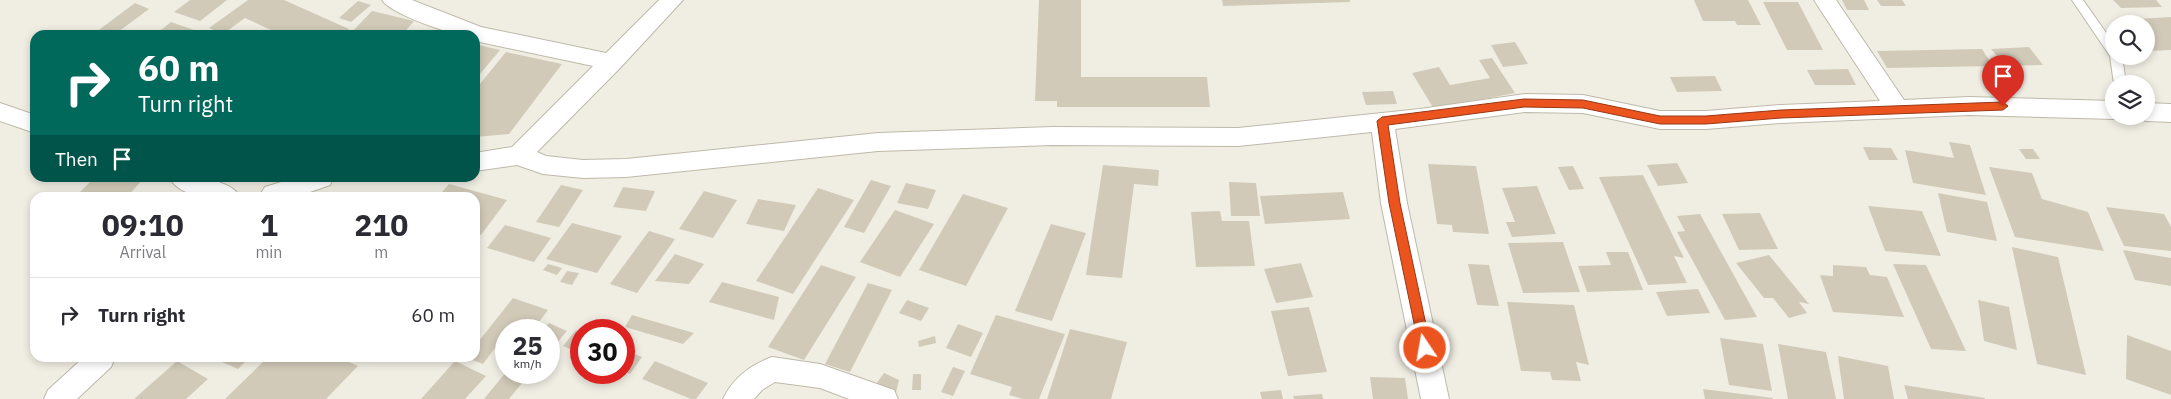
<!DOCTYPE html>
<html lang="en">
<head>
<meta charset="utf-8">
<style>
  :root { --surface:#fff; --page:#f7f7f7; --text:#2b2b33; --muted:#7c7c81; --line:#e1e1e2 }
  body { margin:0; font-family:"IBM Plex Sans",sans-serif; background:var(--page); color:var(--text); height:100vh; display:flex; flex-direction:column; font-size:19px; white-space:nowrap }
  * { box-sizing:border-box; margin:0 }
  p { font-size:16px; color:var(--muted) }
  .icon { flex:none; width:28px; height:28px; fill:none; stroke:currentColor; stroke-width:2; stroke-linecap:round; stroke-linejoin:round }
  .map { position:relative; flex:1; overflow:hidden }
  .details { position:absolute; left:30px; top:192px; width:450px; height:170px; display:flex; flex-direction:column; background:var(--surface); border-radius:15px; box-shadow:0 2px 8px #0003 }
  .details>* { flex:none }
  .banner { position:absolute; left:30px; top:30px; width:450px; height:152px; border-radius:15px; box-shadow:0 2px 8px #0003; background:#00695c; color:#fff; overflow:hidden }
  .buttons { position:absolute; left:2105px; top:15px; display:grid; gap:10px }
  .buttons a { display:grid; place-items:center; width:50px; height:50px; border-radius:50%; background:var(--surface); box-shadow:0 2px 8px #0003; font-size:25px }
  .speed { position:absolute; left:495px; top:319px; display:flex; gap:10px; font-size:25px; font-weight:700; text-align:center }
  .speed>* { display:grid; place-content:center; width:65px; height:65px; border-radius:50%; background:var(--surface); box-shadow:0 2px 8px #0003; line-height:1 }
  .speed small { font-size:12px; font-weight:400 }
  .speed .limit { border:8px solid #d22; background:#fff; color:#111 }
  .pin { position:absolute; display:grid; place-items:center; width:42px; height:42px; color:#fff; margin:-51px -21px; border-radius:50% 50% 50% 0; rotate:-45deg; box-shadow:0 0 5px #0007 }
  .pin .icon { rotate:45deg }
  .me { position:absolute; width:55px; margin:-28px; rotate:348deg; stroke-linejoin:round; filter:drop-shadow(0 0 4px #0008) }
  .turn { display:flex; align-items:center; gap:18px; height:105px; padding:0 25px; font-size:22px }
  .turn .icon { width:65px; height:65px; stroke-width:2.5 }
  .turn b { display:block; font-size:35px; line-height:42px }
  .then { display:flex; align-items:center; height:48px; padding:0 25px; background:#0003; gap:10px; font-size:19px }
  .eta { display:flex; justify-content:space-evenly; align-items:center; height:85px; text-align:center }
  .eta b { font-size:30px; font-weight:800; line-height:35px }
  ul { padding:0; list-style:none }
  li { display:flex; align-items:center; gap:15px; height:75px; padding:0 25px; border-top:1px solid var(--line) }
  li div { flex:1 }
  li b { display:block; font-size:19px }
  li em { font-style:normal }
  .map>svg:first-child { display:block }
  .building { fill:#d1cab9 }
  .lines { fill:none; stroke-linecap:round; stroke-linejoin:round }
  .service-casing { stroke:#beb9a9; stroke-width:2 }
  .minor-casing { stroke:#beb9a9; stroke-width:2 }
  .service { fill:#fff; fill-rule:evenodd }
  .minor { fill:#fff; fill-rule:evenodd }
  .route { fill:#eb541f; stroke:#993714 }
</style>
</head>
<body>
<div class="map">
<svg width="2171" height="399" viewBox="0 0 2171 399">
  <rect width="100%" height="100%" fill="#f0eee3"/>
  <g class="building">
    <polygon points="190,0 227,0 200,21 174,12"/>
    <polygon points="248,0 284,0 349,29 341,35 282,35 245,18 223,34 209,28"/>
    <polygon points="1039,0 1081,0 1081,77 1207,77 1210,107 1057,107 1057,101 1035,101"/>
    <polygon points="1222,0 1350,0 1350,2 1223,6"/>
    <polygon points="1694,0 1748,0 1761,25 1737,25 1735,21 1703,21"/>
    <polygon points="1842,0 1864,0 1869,10 1847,10"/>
    <polygon points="1877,0 1902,0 1906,6 1881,6"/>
    <polygon points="2113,0 2156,0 2162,7 2121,8"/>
    <polygon points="358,1 371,5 351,22 339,18"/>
    <polygon points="1763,2 1798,2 1823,50 1787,50"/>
    <polygon points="135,3 149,9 114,35 92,35"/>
    <polygon points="372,11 414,21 402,35 349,35"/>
    <polygon points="2171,17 2171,50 2149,51 2146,48 2146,24 2124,24 2120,20"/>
    <polygon points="171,22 194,30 187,35 155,35"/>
    <polygon points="433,30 457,35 409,35 413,31 430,34"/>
    <polygon points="1515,42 1528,64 1503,67 1491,45"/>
    <polygon points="475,44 500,50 475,80"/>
    <polygon points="2029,47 2043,65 2005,66 1991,49"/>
    <polygon points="1982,49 1993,66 1887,68 1877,51"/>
    <polygon points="506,52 562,64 509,134 475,137 475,90"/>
    <polygon points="1492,58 1515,93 1434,109 1412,73 1439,67 1450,85 1490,78 1479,60"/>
    <polygon points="1848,69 1856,85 1815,85 1807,70"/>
    <polygon points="1715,76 1722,91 1677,92 1670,77"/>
    <polygon points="1393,91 1397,104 1366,105 1362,92"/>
    <polygon points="1949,142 1970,145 1986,195 1913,183 1905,150 1954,158"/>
    <polygon points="1863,147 1891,148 1898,160 1869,160"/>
    <polygon points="2019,149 2033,149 2040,159 2026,159"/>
    <polygon points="1677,163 1688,183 1658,186 1647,165"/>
    <polygon points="1428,164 1476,166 1489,234 1453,232 1452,225 1437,224"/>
    <polygon points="1103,165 1159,170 1158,186 1134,184 1122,278 1086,275"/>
    <polygon points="1573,166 1584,189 1569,190 1558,167"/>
    <polygon points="1989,167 2032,173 2042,199 2088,212 2104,251 2015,237"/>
    <polygon points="1643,175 1684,258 1674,256 1687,283 1648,285 1599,177"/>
    <polygon points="94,178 144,178 126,198 74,198"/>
    <polygon points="871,180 891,186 864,233 844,227"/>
    <polygon points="1229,182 1256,183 1260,216 1231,216"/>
    <polygon points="906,183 936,190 928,209 897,203"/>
    <polygon points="449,184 507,200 481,235 475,233 475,198 437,198"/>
    <polygon points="561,185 583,190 559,227 536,222"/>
    <polygon points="1537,186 1556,234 1512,237 1506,222 1515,222 1502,188"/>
    <polygon points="623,187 655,191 646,211 613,207"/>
    <polygon points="818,188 854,200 793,294 756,281"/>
    <polygon points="704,191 737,200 713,238 679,229"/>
    <polygon points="1343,192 1350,219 1265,224 1260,196"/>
    <polygon points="1938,193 1987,202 1997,241 1947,232"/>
    <polygon points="963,194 1008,208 966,286 919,270"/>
    <polygon points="758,199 796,205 784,231 746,224"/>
    <polygon points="1868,206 1922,211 1941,256 1885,251"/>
    <polygon points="2106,207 2164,214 2171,227 2171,251 2124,246"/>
    <polygon points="895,210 934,224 900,277 860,262"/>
    <polygon points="1220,211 1222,221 1249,221 1255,266 1196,267 1191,212"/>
    <polygon points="1760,213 1778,249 1739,250 1722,214"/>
    <polygon points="1700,214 1757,317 1725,320 1677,232 1685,231 1677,216"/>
    <polygon points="572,223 622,236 597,273 546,259"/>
    <polygon points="1051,224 1086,233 1052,321 1015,311"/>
    <polygon points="505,225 551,238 534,262 487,248"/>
    <polygon points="649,231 675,239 637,293 610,284"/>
    <polygon points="1563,242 1580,292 1523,293 1508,243"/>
    <polygon points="2012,247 2058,257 2086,375 2037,364"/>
    <polygon points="2123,250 2171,258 2171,286 2135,280"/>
    <polygon points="1606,252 1628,252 1643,290 1587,292 1578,266 1611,265"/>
    <polygon points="675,254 704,264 689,284 655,281"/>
    <polygon points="1769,255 1809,304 1799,302 1807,313 1789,318 1773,298 1764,298 1736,263"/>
    <polygon points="1301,263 1313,297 1276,303 1264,269"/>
    <polygon points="548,264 562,268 557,275 543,270"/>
    <polygon points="1468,264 1489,265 1499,306 1477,305"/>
    <polygon points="1893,264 1926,265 1966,351 1931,349"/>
    <polygon points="821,265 856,277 804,360 768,347"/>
    <polygon points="1833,265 1866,267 1870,275 1887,277 1904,317 1833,312 1820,275 1833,276"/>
    <polygon points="567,271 579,273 572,285 560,282"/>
    <polygon points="722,282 779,297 774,320 709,302"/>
    <polygon points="868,283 892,290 850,372 825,364"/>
    <polygon points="1698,289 1710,313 1667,316 1656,292"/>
    <polygon points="513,298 548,310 533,330 506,330 506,347 498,344 483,364 467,358 475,358 475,346"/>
    <polygon points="907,300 929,308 921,321 899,313"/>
    <polygon points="1978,300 2009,307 2017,350 1984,341"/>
    <polygon points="1507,302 1574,305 1589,365 1576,362 1581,381 1552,380 1550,372 1521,371"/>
    <polygon points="1309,307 1327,372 1288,376 1271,311"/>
    <polygon points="632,315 694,333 683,344 625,327"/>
    <polygon points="996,315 1065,334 1039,399 1023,399 1009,395 1012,387 970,374"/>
    <polygon points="549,323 567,331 549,352 549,330 543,330"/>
    <polygon points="958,324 983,333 971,357 946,348"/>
    <polygon points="1070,329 1127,342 1111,399 1047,399"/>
    <polygon points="576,330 581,332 581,354 563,346"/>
    <polygon points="2127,335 2171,351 2171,395 2126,379"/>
    <polygon points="935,336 936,343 919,347 918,341"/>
    <polygon points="1720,338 1763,344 1772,391 1729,385"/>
    <polygon points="1778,344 1826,352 1836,399 1788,399"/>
    <polygon points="624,350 642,357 630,374 624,372"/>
    <polygon points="1838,356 1888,366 1894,399 1844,399"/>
    <polygon points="213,358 249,358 238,369"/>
    <polygon points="267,358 340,358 358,366 326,399 225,399"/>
    <polygon points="177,361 208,379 186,399 134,399"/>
    <polygon points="455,361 486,376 465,399 421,399"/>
    <polygon points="655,361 708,383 696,399 691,399 642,379"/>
    <polygon points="953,367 965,371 953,396 941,392"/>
    <polygon points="506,372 531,372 509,399 484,399"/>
    <polygon points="884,373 899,380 895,397 874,387"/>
    <polygon points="913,374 921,374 921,390 912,390"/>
    <polygon points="1370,377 1405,378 1408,399 1373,399"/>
    <polygon points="1904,385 1985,398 1985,399 1908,399"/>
    <polygon points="1703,389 1773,398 1773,399 1705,399"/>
    <polygon points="1281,390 1283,399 1262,399 1260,392"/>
    <polygon points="1322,394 1323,399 1294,399 1293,396"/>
  </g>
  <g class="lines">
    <defs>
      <polygon id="service" points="2072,0 2083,0 2114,44 2114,56 2122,56 2126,84 2114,84 2110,56"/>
      <g id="minor">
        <path d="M382,0h30l69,27 125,26 53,-53h24l-63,68 -83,84 9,4 37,4 43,-1 252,-26 174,-6 186,1 182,-19 105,-15 58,1 77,16h46l75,-6 99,-4 -66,-101h22l68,100 65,-3 145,4v15h8l-8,3 -145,-4 -188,8 -75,6h-46l-77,-16 -58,-1 -130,17 12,74 42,196h-28l-40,-196 -9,-71 -134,14 -186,-1 -174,6 -252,26 -43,1 -40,-4 -26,-9 -42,6v-18l37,-6 81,-81 -118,-25v-6c-6,0 -14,1 -19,-1 -16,-4 -66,-21 -74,-34z"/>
        <polygon points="0,103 35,115 35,133 0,121"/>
        <polygon points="2146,103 2171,104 2171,122 2146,121 2138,118 2137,116 2146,116"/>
        <path d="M170,178c19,-3 61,0 71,20 -21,0 -60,2 -71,-20z"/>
        <polygon points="294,178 333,178 330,185 293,198 258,198 265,187"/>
        <path d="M772,357l48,7 74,26 4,9h-49l-29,-11 -45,-6 -13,8 -8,9h-31c10,-21 27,-34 49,-42z"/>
        <polygon points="83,358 115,358 111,367 77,399 44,399 48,390"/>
      </g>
    </defs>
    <use href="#service" class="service-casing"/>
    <use href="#minor" class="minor-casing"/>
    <use href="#service" class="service"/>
    <use href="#minor" class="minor"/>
  </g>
  <polygon class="route" points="1524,99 1583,100 1660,116 1706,116 1781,110 2003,102 2008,106 2003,110 1781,118 1706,124 1660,124 1583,108 1524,107 1388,125 1400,203 1431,348 1429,352 1425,354 1420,352 1389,203 1377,121 1382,117"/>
</svg>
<div class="buttons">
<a><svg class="icon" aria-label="search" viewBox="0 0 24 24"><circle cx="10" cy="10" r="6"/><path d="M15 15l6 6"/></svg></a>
<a><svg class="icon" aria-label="layers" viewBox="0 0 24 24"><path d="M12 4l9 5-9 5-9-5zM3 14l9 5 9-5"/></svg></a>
</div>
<div class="speed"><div>25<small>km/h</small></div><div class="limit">30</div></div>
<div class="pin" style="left:2003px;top:106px;background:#d93025"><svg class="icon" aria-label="arrive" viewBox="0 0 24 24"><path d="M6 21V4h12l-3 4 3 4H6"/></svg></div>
<svg class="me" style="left:1425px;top:348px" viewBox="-20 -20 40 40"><circle r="17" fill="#eb541f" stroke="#fff" stroke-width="3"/><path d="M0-11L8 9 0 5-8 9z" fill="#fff"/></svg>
<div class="banner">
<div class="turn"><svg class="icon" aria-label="right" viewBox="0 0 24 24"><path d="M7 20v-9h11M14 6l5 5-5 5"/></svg><div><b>60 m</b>Turn right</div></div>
<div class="then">Then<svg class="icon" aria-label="arrive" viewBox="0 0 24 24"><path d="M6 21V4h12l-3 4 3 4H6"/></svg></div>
</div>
<section class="details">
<div class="eta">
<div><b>09:10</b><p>Arrival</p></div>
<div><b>1</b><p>min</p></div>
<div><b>210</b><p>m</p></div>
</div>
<ul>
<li><svg class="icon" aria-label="right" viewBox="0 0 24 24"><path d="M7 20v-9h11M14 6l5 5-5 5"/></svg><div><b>Turn right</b></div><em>60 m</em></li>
</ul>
</section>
</div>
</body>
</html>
